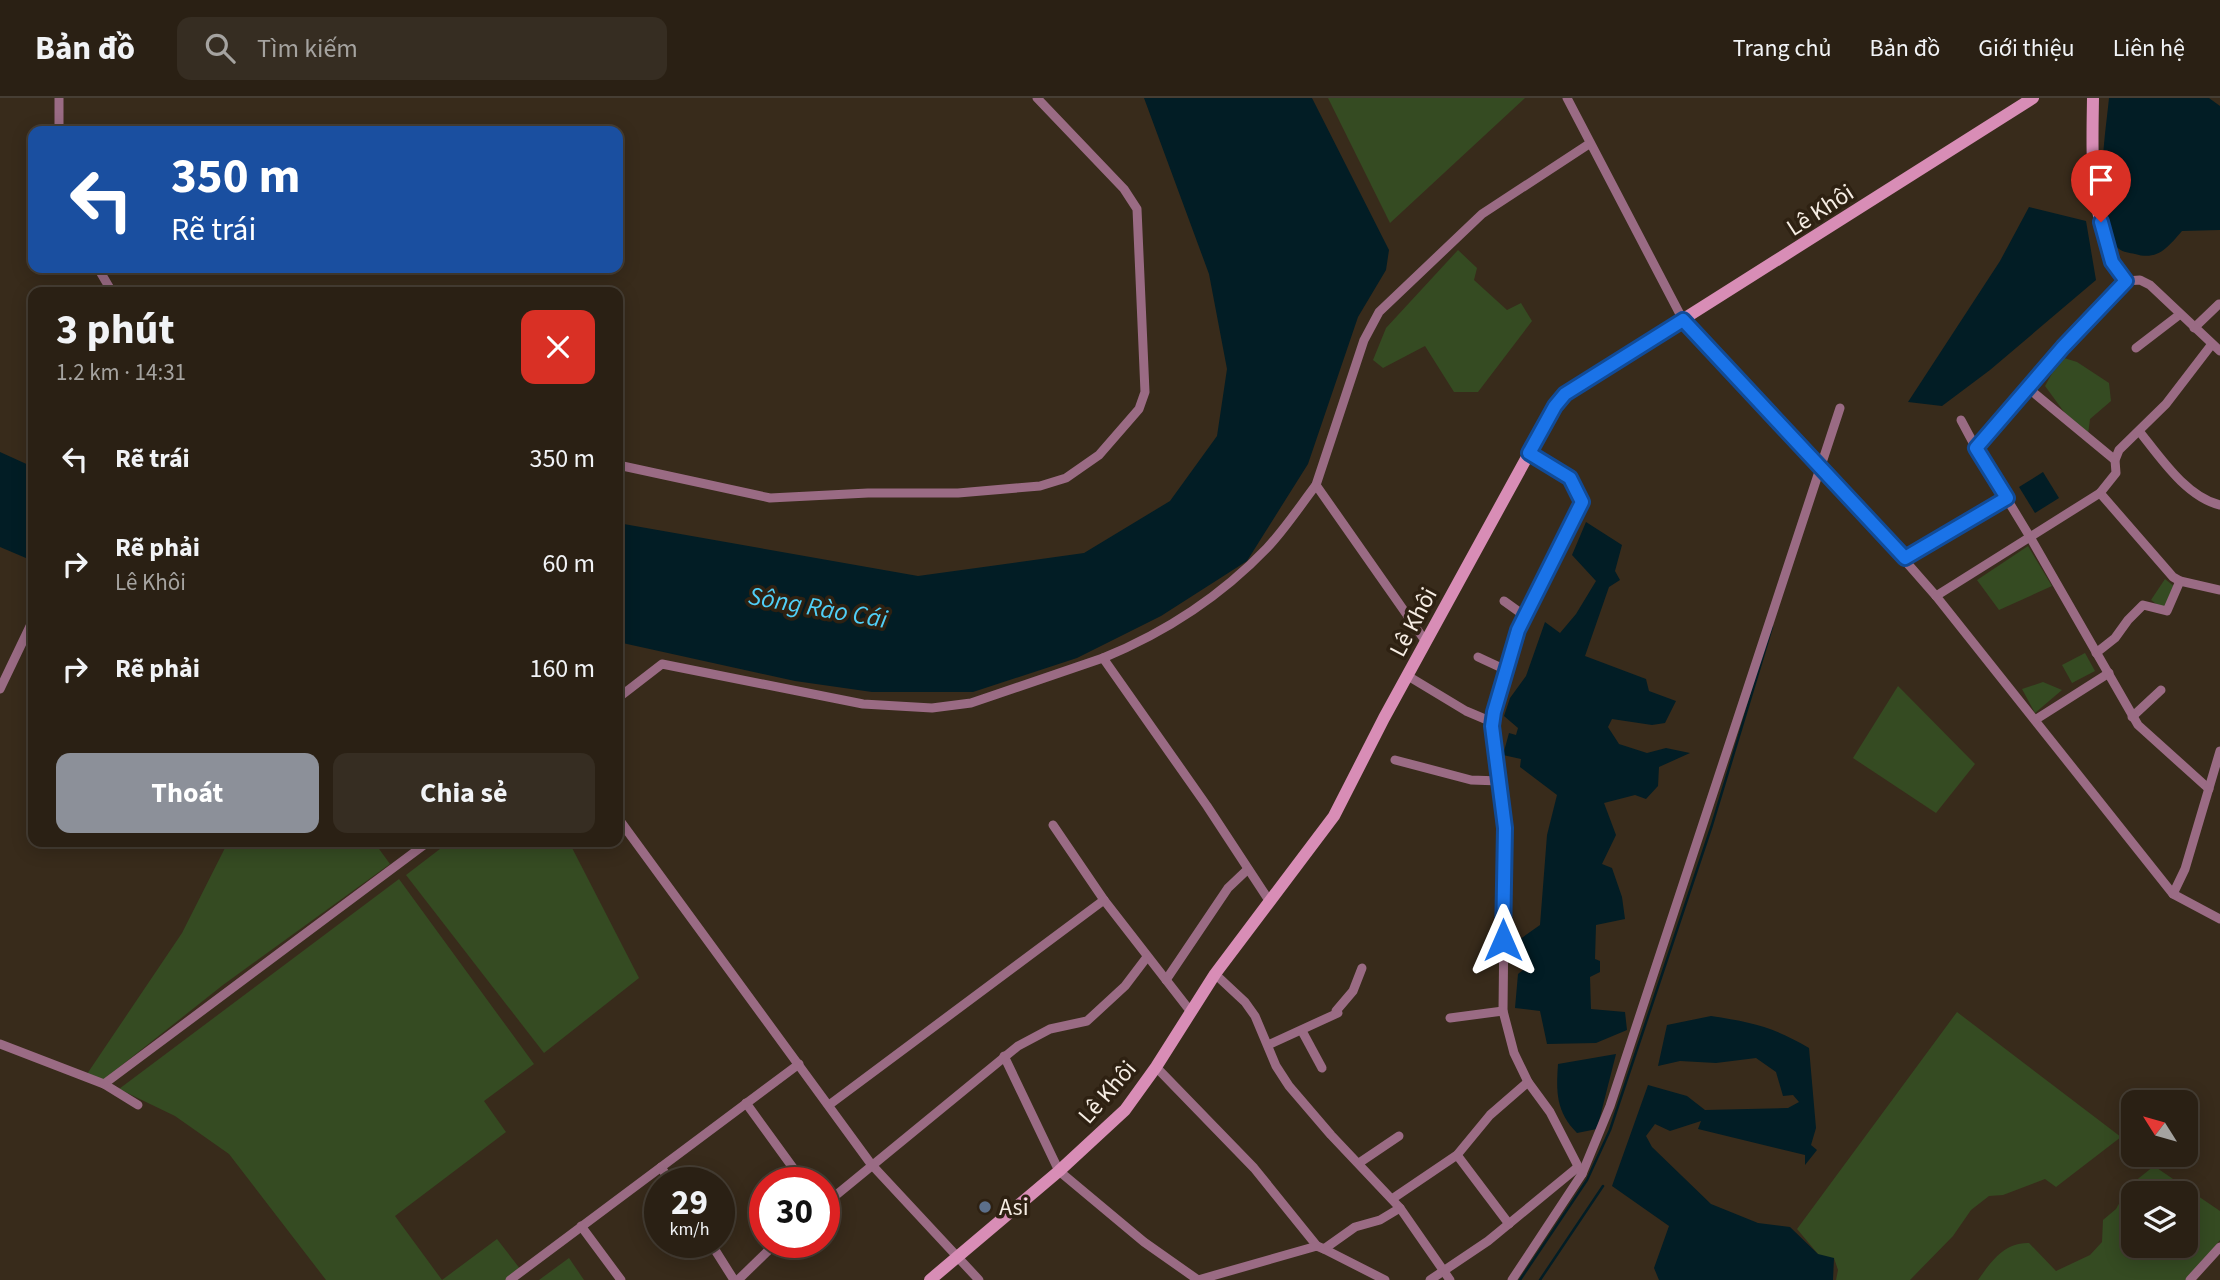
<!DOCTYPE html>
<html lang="vi">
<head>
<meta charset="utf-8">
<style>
  :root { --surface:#2a2014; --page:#362d22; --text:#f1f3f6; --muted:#a5a3a0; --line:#463e34; --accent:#8c9099 }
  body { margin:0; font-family:"Source Sans 3",sans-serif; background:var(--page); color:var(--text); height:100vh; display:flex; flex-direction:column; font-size:26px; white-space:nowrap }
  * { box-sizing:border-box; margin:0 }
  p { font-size:23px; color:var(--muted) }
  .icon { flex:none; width:38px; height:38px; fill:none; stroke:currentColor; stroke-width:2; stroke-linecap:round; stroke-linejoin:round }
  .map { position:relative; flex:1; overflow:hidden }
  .panel { position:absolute; left:28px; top:189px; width:595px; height:560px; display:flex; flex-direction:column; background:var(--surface); border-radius:14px; box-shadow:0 4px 18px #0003,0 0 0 2px var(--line) }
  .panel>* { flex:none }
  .top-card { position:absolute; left:28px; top:28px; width:595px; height:147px; border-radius:14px; box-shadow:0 4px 18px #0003,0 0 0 2px var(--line); background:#1a4fa0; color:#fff; overflow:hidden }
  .needle { width:46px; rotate:307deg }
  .tools { position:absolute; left:2121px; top:992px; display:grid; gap:14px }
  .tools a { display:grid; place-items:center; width:77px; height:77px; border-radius:14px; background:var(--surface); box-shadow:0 4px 18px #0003,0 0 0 2px var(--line); font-size:35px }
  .speed { position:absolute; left:644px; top:1069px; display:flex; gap:14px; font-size:35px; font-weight:700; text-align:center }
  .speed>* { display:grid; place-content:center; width:91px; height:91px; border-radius:50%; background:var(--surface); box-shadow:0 4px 18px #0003,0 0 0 2px var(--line); line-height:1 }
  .speed small { font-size:18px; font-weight:400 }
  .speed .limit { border:10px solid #d22; background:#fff; color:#111 }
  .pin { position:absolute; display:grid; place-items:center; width:60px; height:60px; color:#fff; margin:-72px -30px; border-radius:50% 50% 50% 0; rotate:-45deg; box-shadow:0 0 7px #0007 }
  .pin .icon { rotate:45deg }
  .me { position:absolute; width:77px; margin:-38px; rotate:0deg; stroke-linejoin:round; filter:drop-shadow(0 0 5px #0008) }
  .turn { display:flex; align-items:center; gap:24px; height:147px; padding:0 28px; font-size:32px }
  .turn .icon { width:91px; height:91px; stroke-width:2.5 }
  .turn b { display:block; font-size:49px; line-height:60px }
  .round { display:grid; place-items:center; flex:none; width:74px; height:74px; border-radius:14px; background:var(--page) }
  .headline { display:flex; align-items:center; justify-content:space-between; height:119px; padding:0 28px }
  h1 { font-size:42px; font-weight:700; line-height:52px }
  .action { display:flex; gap:14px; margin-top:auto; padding:14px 28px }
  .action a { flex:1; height:80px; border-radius:14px; background:var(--accent); color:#fff; font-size:28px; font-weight:700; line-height:80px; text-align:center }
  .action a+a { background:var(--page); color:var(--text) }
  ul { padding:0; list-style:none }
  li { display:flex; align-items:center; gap:21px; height:105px; padding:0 28px }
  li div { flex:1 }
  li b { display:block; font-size:26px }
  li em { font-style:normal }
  header { display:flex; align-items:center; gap:42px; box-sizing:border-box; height:98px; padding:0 35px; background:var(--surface); border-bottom:2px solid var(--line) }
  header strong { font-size:33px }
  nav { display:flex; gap:38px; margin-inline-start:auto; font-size:24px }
  .search { width:490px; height:63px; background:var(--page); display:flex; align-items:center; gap:18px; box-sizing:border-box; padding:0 24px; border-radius:14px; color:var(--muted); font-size:26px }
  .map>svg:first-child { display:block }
  .green { fill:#354b22; fill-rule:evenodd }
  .water { fill:#021d25 }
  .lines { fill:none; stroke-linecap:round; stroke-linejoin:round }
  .stream { stroke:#021d25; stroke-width:2.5 }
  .street { stroke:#9a6b84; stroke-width:9 }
  .secondary { stroke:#d88db6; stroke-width:12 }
  .route-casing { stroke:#114b97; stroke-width:18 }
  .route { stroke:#1a73e8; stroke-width:12 }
  .service-dot { fill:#5c6f8a; stroke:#2e2112; stroke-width:2.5 }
  .labels { text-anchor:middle; stroke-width:7; stroke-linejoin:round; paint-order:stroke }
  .street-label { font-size:24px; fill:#f6ede3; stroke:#2e2112 }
  .poi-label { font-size:24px; fill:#f6ede3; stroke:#2e2112; text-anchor:start }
  .water-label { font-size:26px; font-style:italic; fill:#50cff7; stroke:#2e2112 }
</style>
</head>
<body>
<header>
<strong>Bản đồ</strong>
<div class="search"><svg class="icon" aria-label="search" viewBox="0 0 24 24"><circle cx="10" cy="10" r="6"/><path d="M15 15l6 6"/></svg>Tìm kiếm</div>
<nav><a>Trang chủ</a><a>Bản đồ</a><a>Giới thiệu</a><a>Liên hệ</a></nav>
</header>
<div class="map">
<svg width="2220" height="1182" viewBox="0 0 2220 1182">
  <rect width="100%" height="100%" fill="#382b1b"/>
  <g class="green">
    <polygon points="1328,0 1525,0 1390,125"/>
    <polygon points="1458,152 1477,170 1474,182 1507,212 1521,205 1532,223 1478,294 1454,294 1425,248 1383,270 1373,262 1386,230"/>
    <polygon points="2061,259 2077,264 2109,285 2111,303 2090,321 2087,345 2045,288"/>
    <polygon points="2028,448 2052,488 1999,512 1977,482"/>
    <polygon points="2165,481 2175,489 2164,512 2151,502"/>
    <polygon points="2085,555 2095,573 2072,585 2062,567"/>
    <polygon points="2043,584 2062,592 2035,615 2022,591"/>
    <polygon points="1898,588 1975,666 1936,715 1853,660"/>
    <polygon points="228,744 374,744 390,766 223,887 103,982 87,976 182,835"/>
    <polygon points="449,744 569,744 639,880 544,955 406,777"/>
    <polygon points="399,781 534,966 484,1003 506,1034 395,1118 442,1182 497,1141 521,1172 507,1182 326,1182 229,1056 175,1018 119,991"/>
    <polygon points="1957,914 2121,1039 2056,1089 2045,1081 2003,1097 1989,1098 1971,1112 1953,1138 1910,1182 1836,1182 1838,1172 1834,1160 1823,1162 1797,1131"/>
    <path d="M2154,1068l66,45v29l-30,40h-212c13,-18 26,-38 51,-37l27,28 34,-16 12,-13 1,-22 13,-11 13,-23zM2133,1096h53v52h-53z"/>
    <polygon points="569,1160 584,1182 539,1182"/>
  </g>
  <g class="water">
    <polygon points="1144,0 1312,0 1389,152 1386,172 1358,219 1308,366 1247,463 1161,518 1077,560 973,594 872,594 795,583 618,544 618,425 918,478 1084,455 1170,403 1217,338 1227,271 1209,176"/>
    <path d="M2109,0h100l11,8v124l-38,1c-14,16 -24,30 -47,23 -5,-1 -12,-2 -16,-5 -29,-21 -13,-118 -10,-151z"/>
    <polygon points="2029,109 2086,123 2096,182 1990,272 1942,308 1908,304 2000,163"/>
    <polygon points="0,354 33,369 33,463 0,449"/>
    <polygon points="2043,374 2059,400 2035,415 2019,389"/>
    <polygon points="1586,424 1622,447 1615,473 1620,482 1609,489 1585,558 1646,581 1649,593 1676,603 1665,625 1652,627 1612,621 1608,629 1619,646 1647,655 1666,650 1690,655 1659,669 1658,688 1646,701 1635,697 1604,705 1616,737 1602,766 1612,770 1622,799 1625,821 1596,827 1595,861 1600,863 1600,874 1590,879 1591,911 1625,914 1627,932 1596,945 1547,946 1540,913 1515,910 1518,876 1523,872 1516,844 1540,827 1547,737 1557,697 1520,669 1521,661 1503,657 1509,635 1516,637 1518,630 1504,618 1510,600 1526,578 1545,524 1560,535 1576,516 1596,483 1572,457"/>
    <path d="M1711,918c40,6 63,11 98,32l7,80 -5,17 6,5 -12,15v-10l-107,-26 3,-8 -31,10 -15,-7 -9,12 6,11 59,57 47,19 32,4 28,27 16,4 -1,22h-174l-5,-12 15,-42 -57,-40 36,-101 39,11 18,14 83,-2 11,-6 -6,-7 -10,1 -7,-24 -20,-14 -40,5 -36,-2 -22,5 9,-41z"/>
    <path d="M1616,956l-19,75 -20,4c-21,-21 -21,-41 -19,-69z"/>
  </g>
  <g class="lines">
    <g class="stream">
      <polyline points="1520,1182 1587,1082 1610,1032 1712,727 1772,529"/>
      <polyline points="1540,1182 1603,1088"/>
    </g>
    <g class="street">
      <polyline points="1567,0 1683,222 1822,368 1936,498"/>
      <polyline points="59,33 59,0"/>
      <polyline points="98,170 112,194"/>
      <polyline points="2194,230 2219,206"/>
      <polyline points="2136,250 2179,217"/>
      <polyline points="2220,253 2150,187 2140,182 2126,183 2063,249 1976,350 2030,439 1936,498 2173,796 2220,821"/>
      <polyline points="2028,290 2115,362"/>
      <polyline points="1961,322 1976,350"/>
      <path d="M2139,333c21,26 47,66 81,74"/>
      <polyline points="1529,355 1570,380 1582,404 1518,532 1494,614 1492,628 1505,730 1503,913 1514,955 1528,984 1550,1014 1582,1076"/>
      <polyline points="618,367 770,400 868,395 958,395 1040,388 1066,380 1099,357 1139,311 1145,294 1137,111 1124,91 1037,0"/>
      <polyline points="2100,395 2173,479 2180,483 2220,492"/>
      <polyline points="1905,460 2007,400"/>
      <polyline points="1504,503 1525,518"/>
      <polyline points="1426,544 1316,387 1364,242 1379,214 1482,116 1589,46"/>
      <polyline points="2096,555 2115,540 2128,522 2143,507 2167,513 2180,483"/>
      <polyline points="1478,559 1506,572"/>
      <polyline points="1408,578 1466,613 1492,624"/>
      <polyline points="0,591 33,522"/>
      <polyline points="618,600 662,566 863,606 932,610 971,605 1103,560"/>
      <polyline points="2132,619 2161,592"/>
      <polyline points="2035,622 2109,575"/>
      <polyline points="1395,662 1471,682 1500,683"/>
      <polyline points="2209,691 2138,627 2030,439 2100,395 2116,375 2115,362 2119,352 2166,306 2212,246"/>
      <polyline points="618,720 871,1066 979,1182"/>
      <polyline points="1053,727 1104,802 1191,914"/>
      <polyline points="2173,796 2185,771 2220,653"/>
      <path d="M1270,804l-63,-96 -104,-148c61,-25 118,-62 164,-110 18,-19 33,-42 49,-63"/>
      <polyline points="1215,876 1245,904 1255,918 1276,968 1289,988 1331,1037 1400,1110 1450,1182"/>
      <polyline points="1166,882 1228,790 1248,771"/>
      <polyline points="1336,913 1353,893 1362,870"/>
      <polyline points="1450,920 1503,913"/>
      <polyline points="1302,933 1322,970"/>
      <polyline points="0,946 104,986 428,744"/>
      <polyline points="1268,947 1338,915"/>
      <polyline points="1004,958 1059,1073 1144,1144 1198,1182"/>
      <polyline points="1156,969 1254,1070 1317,1148"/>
      <polyline points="104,986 138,1007"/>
      <polyline points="746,1005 804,1085"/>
      <polyline points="829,1007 1104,802"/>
      <polyline points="1457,1057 1509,1126"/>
      <polyline points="1359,1065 1399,1038"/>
      <polyline points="661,1069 671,1085"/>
      <polyline points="1392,1101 1457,1057 1490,1017 1528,984"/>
      <polyline points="824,1107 1018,948 1050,931 1087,923 1125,888 1147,859"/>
      <polyline points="581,1128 621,1182"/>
      <polyline points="710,1144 734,1182"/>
      <polyline points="1324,1151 1385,1182"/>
      <polyline points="510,1182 799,966"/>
      <polyline points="738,1182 777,1144"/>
      <polyline points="1198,1182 1317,1148 1324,1151 1355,1129 1380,1122 1400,1110"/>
      <polyline points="1430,1182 1488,1143 1578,1069"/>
      <polyline points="1512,1182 1582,1076 1610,1008 1840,310"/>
      <polyline points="2190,1182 2220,1149"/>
    </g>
    <g class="secondary">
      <path d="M2093,0c-1,63 -4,129 33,183"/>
      <polyline points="930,1182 1059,1073 1125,1012 1156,969 1215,876 1334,718 1384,620 1555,308 1565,296 2033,0"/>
    </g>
  </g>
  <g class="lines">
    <defs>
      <polyline id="route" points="1503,842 1505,730 1492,628 1494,614 1518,532 1582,404 1570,380 1529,355 1555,308 1565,296 1683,222 1905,460 2007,400 1976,350 2063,249 2126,183 2112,164 2101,124"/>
    </defs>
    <use href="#route" class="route-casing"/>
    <use href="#route" class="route"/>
  </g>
  <circle class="service-dot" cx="985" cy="1109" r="7"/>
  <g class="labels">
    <g class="street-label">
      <text transform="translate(1820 112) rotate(-33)" y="8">Lê Khôi</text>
      <text transform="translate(1413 524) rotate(-62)" y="8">Lê Khôi</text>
      <text transform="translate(1107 994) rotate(-49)" y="8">Lê Khôi</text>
    </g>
    <g class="poi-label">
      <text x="999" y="1117">Asi</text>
    </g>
    <g class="water-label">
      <text transform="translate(818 509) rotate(10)" y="9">Sông Rào Cái</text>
    </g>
  </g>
</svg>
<div class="tools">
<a><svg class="needle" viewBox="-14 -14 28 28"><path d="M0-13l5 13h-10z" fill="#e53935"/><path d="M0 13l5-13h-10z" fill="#a5a3a0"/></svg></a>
<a><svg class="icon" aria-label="layers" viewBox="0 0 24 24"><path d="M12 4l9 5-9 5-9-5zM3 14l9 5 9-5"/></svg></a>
</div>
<div class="speed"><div>29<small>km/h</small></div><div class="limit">30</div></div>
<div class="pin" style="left:2101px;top:124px;background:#d93025"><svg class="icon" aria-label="arrive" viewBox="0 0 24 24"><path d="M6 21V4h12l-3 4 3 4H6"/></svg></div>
<svg class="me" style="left:1503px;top:842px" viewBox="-20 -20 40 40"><path d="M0-17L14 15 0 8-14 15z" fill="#1a73e8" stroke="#fff" stroke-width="4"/></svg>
<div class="top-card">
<div class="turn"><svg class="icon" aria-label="left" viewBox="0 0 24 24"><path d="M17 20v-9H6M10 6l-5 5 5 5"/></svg><div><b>350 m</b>Rẽ trái</div></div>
</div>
<section class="panel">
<div class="headline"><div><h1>3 phút</h1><p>1.2 km · 14:31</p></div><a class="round" style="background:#d93025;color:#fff"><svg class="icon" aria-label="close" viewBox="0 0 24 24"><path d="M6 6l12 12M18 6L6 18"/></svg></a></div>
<ul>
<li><svg class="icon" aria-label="left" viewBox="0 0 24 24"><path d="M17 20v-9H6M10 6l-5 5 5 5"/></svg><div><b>Rẽ trái</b></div><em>350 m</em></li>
<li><svg class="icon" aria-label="right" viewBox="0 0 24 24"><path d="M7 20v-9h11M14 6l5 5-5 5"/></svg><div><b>Rẽ phải</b><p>Lê Khôi</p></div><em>60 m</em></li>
<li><svg class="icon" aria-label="right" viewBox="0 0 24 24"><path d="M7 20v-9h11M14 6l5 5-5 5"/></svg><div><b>Rẽ phải</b></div><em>160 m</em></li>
</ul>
<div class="action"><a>Thoát</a><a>Chia sẻ</a></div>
</section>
</div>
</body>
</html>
